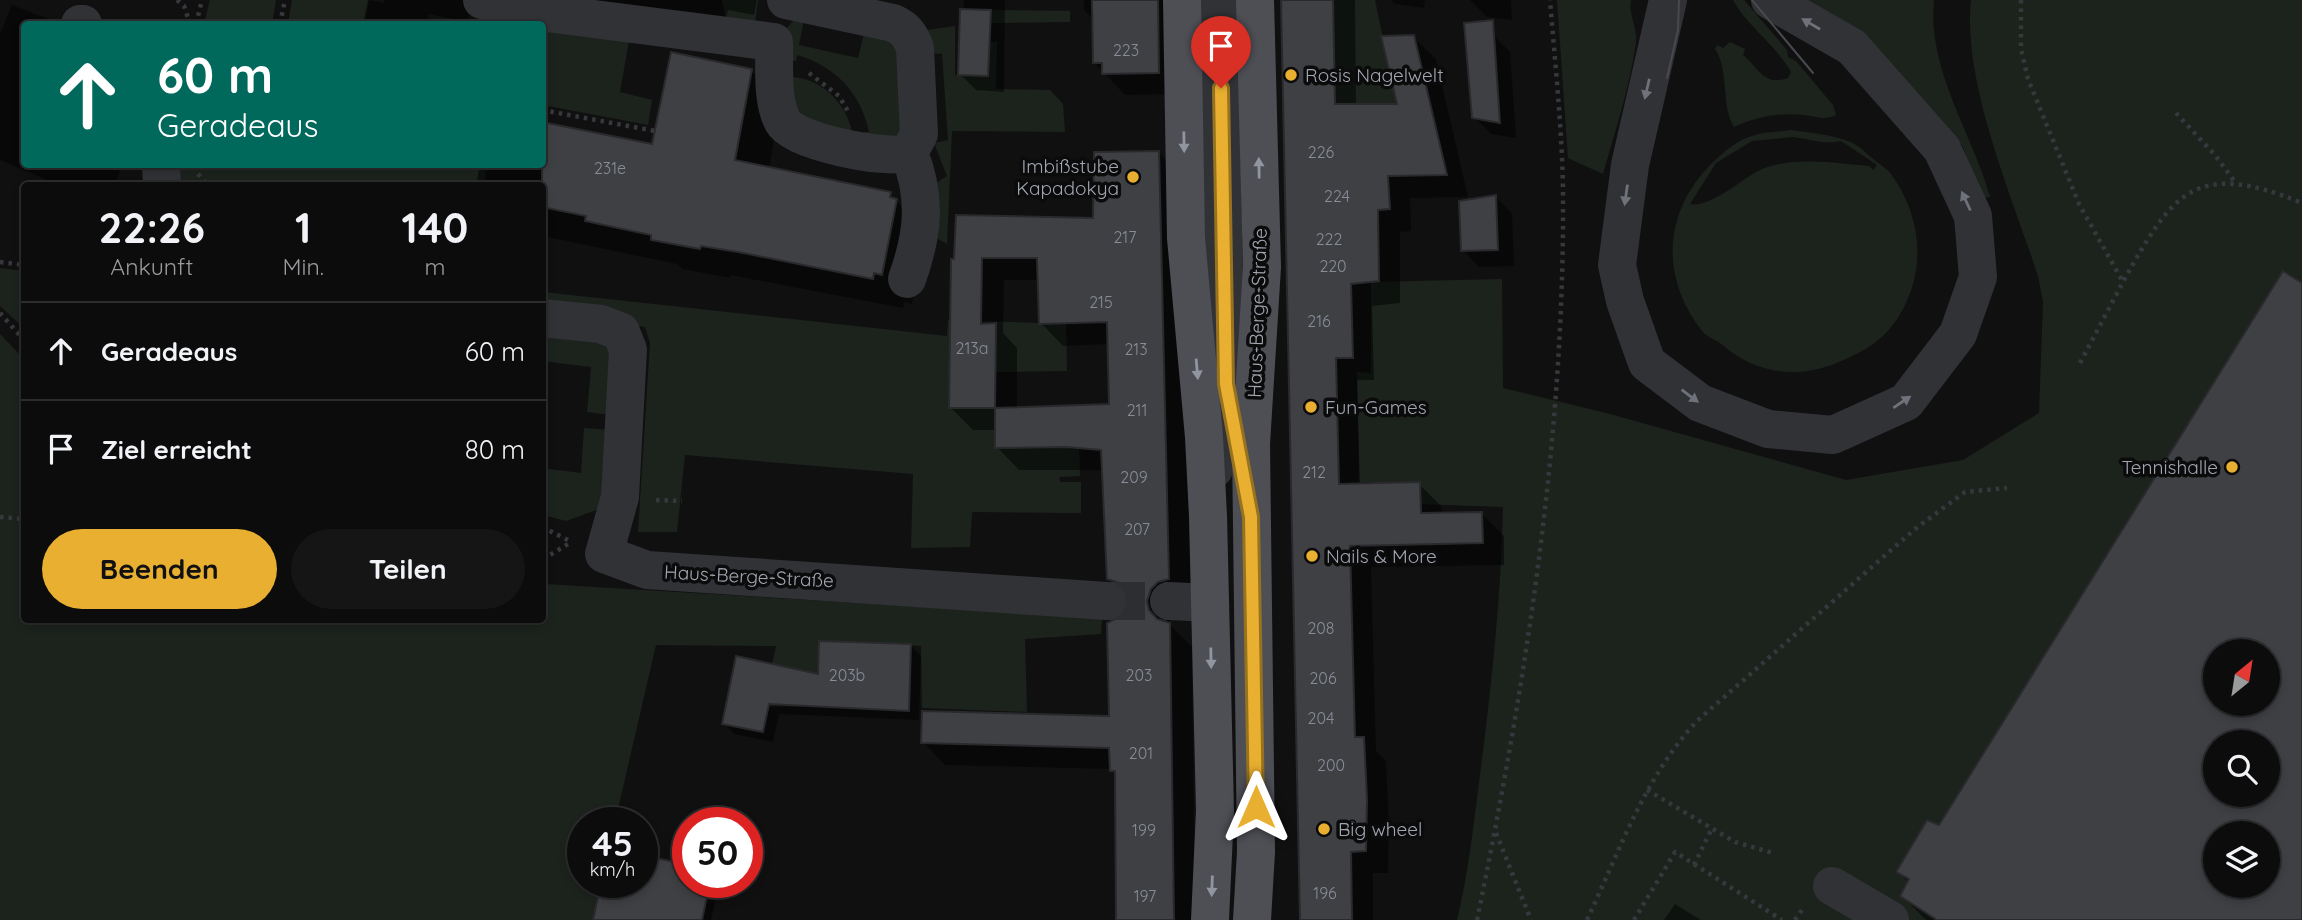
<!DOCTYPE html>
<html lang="de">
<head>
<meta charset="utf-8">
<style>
  :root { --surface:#0c0c0d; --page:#151516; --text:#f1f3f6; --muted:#9a9b9d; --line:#2c2c2e; --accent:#e9af30 }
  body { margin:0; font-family:Quicksand,sans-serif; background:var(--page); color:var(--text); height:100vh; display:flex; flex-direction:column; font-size:26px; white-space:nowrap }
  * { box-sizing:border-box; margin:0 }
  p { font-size:23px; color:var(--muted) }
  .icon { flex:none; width:38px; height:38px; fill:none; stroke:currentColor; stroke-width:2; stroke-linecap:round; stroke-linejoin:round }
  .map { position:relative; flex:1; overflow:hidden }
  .details { position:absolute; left:21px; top:182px; width:525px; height:441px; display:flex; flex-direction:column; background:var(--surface); border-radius:7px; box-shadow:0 4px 10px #0003,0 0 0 2px var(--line) }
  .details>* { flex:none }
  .guide { position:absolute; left:21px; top:21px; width:525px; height:147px; border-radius:7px; box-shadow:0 4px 10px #0003,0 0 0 2px var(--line); background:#00695c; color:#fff; overflow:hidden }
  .needle { width:46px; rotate:30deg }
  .fabs { position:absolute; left:2203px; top:639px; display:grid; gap:14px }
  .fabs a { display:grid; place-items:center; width:77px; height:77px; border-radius:50%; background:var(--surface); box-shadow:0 4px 10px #0003,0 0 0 2px var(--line); font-size:35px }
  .speed { position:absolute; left:567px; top:807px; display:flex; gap:14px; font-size:35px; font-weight:700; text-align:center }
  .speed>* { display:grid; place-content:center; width:91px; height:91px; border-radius:50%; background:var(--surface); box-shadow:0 4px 10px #0003,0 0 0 2px var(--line); line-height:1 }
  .speed small { font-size:18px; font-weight:400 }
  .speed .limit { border:10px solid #d22; background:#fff; color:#111 }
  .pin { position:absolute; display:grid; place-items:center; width:60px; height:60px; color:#fff; margin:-72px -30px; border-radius:50% 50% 50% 0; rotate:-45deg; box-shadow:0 0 7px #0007 }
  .pin .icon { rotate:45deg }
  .me { position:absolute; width:77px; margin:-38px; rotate:0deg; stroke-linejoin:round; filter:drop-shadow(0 0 5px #0008) }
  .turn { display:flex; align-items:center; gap:24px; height:147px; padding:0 21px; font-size:32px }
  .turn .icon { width:91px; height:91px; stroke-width:2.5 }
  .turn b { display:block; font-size:49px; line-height:60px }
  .eta { display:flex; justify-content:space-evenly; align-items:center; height:119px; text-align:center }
  .eta b { font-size:42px; font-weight:700; line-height:49px }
  .action { display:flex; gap:14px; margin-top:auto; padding:14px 21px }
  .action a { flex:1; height:80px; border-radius:42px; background:var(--accent); color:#111; font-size:28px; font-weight:700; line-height:80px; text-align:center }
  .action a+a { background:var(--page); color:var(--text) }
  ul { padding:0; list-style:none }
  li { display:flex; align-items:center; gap:21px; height:98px; padding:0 21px; border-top:2px solid var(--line) }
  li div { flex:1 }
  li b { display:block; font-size:26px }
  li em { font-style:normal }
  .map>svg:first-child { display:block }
  .green { fill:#1c231d; fill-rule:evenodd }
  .shadow { fill:#0007; fill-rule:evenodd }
  .building { fill:#3f4044; stroke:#2a2a2d; stroke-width:2; fill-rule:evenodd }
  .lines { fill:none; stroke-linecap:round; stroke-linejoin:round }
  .minor-tunnel { stroke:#2d2e31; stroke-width:38; stroke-dasharray:38 19; stroke-linecap:butt }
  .path { stroke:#37383d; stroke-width:4.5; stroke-dasharray:3.5 5; stroke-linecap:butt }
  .minor { stroke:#313236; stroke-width:38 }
  .major { stroke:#4d4f55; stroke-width:38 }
  .tram { stroke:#48494f; stroke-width:2 }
  .oneway { fill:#6f727a }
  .oneway2 { fill:#90959f }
  .route-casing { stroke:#97721f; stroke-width:18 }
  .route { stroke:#e9af30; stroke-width:12 }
  .poi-dot { fill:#e9af30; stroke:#0b0b0c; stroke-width:2.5 }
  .labels { text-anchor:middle; stroke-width:7; stroke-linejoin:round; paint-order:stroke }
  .number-label { font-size:16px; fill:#888c96 }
  .poi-label { font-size:19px; fill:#a1a6b1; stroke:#0b0b0c; text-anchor:start }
  .street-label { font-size:19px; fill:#a1a6b1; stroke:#0b0b0c }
</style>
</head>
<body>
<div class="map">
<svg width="2302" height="920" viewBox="0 0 2302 920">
  <rect width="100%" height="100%" fill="#101011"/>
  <g class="green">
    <polygon points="210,0 276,0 272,24 204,24"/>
    <polygon points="292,0 368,0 363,24 288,24"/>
    <polygon points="722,0 758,0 755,23 726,19"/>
    <polygon points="1333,0 1375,0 1397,104 1335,127"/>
    <path d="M1557,0h74c-3,15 7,28 5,42 -6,45 -21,89 -33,132l-35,-16z"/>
    <path d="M1733,0h11l43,50 1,7 8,4 37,44 3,10c-12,6 -20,1 -32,0 -23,-3 -49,2 -70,12 -14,-24 -4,-55 -19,-78l2,-4 6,3 7,-6 15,7 -2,6c16,13 21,32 45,23l3,-6c-15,-27 -44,-46 -58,-72z"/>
    <path d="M1797,0h137c-7,71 39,134 56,197l-8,1 -20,-53z"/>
    <path d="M1971,0h331v920h-845c11,-45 16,-91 22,-137 12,-92 22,-184 24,-276l-83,-3 -1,-22h-60l-2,-110 14,1v-91l131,-3 1,109 107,26 236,66 117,-20 76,-47 4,-111 -5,-26c-26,-79 -76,-195 -67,-276zM2216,651h52v53h-52zM2216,742h52v52h-52zM2216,833h52v53h-52z"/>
    <polygon points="473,5 507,24 426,24 429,14 467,22"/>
    <polygon points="991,10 1070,11 1070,22 990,23"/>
    <path d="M795,19l9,1 -5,25 59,13 6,-24 19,4 16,11 6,87 -40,1 -1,-5h5c-8,-39 -34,-66 -72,-77l-1,6 -10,-2v-30z"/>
    <polygon points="542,24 630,35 620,92 652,100 648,125 543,105"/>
    <polygon points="955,26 955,75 988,76 989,42 997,42 996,89 1050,90 1063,104 1065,132 952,131 947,244 931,235 933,185 947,176 934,143 948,140 942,54 928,53 927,30"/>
    <path d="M788,77c31,-1 58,25 64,55l-52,-12z"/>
    <path d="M1790,130c22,3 40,4 60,12 8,3 15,10 21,15 6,6 15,10 20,17 31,42 36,97 8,142 -15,25 -39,38 -65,48 -39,15 -79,9 -110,-18 -7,-6 -16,-8 -22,-15 -43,-55 -38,-120 10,-168 12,-11 26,-24 43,-28 11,-3 24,-3 35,-5zM1793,137c16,2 32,8 48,4l36,24 -4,5 -4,-4c-33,-3 -83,-11 -113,6 -18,11 -48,36 -66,32l26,-41 36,-22z"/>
    <polygon points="174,165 486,165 485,185 175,186"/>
    <polygon points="0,268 24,271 24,328 0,306"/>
    <polygon points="543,292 947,336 948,320 1066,324 1067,371 996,372 995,447 1079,447 1080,476 1059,477 1060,482 1081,482 1081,513 972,512 970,547 911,548 913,474 685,455 677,532 638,532 650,343 645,327 543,312"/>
    <polygon points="543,326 592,331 612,348 610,415 587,412 591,367 543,361"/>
    <polygon points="0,334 24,359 24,620 542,620 543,565 545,584 1102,618 1101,634 1025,639 1027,712 922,708 921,646 819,641 816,706 763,707 776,646 656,645 615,822 583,822 583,882 601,882 593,920 0,920"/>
    <polygon points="584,428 610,430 602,508 566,521 543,515 542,468 581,473"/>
  </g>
  <g class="shadow">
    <polygon points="369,0 384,3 384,0 502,0 499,13 491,24 365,24"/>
    <polygon points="509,0 757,0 754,15 728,10 722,37"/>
    <polygon points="964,0 1005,0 1004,92 976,90 960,74"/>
    <polygon points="1084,0 1180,0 1180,94 1125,95 1095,63 1094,20 1084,10"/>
    <polygon points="1282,0 1355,0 1356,106 1399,106 1413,37 1436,59 1468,197 1410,198 1411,231 1400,232 1400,303 1372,306 1374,380 1357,380 1360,485 1419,484 1441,506 1442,514 1481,513 1504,536 1504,565 1371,567 1376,751 1386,761 1389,822 1388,873 1373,873 1373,920 1300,920"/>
    <polygon points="1391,0 1425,0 1424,8 1395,4"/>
    <polygon points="1470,0 1511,0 1512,20 1487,17"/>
    <polygon points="12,5 61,24 24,24 24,164 123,164 114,186 61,186 0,160 0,34"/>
    <polygon points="1493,35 1510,52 1516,138 1491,134 1474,117"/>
    <polygon points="751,71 781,101 769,169 890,194 926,231 912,304 904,302 903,308 730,275 730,278 683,269 677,264 542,236 542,186 476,186 480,164 542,164 653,146"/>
    <path d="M1159,153l22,23 10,425 -18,10 -4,13 23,23 3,273h-77l-1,-144 -6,-7 -166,-4 -22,-23 187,-24 20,-118 -22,-22 -5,-108h-84l-22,-23v-17h-24l-22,-22 6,-192 138,4zM1004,280h36l1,43 22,23 46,-2 2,62 -94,3v-61l-14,-15z"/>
    <polygon points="1496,197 1512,213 1514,266 1479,267 1463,250"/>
    <path d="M2302,285v635h-376l-24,-24 7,-13 -11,-11 42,-45zM2216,651h52v53h-52zM2216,742h52v52h-52zM2216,833h52v53h-52z"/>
    <polygon points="911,646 921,656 919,720 779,714 773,742 734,734 724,723 819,676"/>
    <polygon points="603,882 715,882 719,886 711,920 595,920"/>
    <polygon points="1675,904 1701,920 1664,920"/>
  </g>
  <g class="building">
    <polygon points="1092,0 1158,0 1159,73 1102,74 1102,63 1093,63"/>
    <polygon points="1281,0 1333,0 1335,104 1397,104 1381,36 1414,35 1447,175 1388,176 1390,209 1378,210 1379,281 1351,284 1353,358 1336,358 1339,484 1420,482 1421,513 1482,512 1483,543 1350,546 1355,737 1364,737 1367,799 1366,851 1351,852 1352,920 1300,920"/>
    <polygon points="960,9 991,10 988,76 958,75"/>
    <polygon points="1493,20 1500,123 1472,118 1464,23"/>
    <polygon points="671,52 752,69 735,160 891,192 890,197 897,199 882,275 874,273 873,279 738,252 701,246 700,249 651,240 651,235 585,221 586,216 542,207 542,122 652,144"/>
    <path d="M1159,151l10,428 -11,3 -7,7 -4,12 2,9 8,9 13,4 4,297h-58l-1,-149h-5l-1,-23 -188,-5 1,-32 187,5 -2,-93 18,-9 4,-12 -3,-11 -6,-8 -13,-4 -6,-129 -35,-3 -71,1v-40h-46l2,-149h3l2,-44 137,3 1,-66zM982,258h55l2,66 68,-2 2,82 -114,4 1,-85 -15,1z"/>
    <polygon points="1496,195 1498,250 1461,251 1459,201"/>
    <path d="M2283,271l19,12v637h-365l-37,-24 9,-17 -13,-7 31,-52 12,5zM2216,651h52v53h-52zM2216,742h52v52h-52zM2216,833h52v53h-52z"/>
    <polygon points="819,641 911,644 909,711 769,704 763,732 722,724 736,656 818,674"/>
    <polygon points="642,855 688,865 688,882 710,882 702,920 593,920 601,882 642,882"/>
  </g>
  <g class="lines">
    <polyline class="minor-tunnel" points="1107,601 1169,601"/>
    <g class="path">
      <polyline points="177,0 184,6 190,24"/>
      <path d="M2021,0v49l7,30 51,125 44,78c50,-90 72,-123 179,-79"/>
      <polyline points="196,24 202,0"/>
      <polyline points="280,24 285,0"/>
      <polyline points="809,73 839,96 849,113"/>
      <polyline points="542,110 655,131"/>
      <polyline points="2176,113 2215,155 2235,182"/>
      <polyline points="198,174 209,186"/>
      <polyline points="0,262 24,265"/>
      <polyline points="0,313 24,340"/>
      <polyline points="2080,363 2123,282"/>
      <polyline points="656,500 682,501"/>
      <polyline points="0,517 24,519"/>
      <polyline points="542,527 570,541"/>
      <polyline points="542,555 550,555 568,544"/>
      <polyline points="1647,790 1735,842 1773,853"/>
      <polyline points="1496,833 1531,920"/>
      <polyline points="1694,865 1711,830"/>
      <path d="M1477,920c49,-239 88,-485 86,-730 -1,-63 -8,-127 -13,-190"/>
      <path d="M1587,920c33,-70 57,-142 110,-199l218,-192 50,-37 42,-4"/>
      <polyline points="1634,920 1675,852 1782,920"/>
      <polyline points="1795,920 1804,907"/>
    </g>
    <g class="minor">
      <path d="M482,0l49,11 243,31c1,24 -3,58 9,80 11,20 104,38 126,31"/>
      <path d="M786,0l107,23c13,6 17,12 22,25l4,86 -10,19c18,44 14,82 -2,126"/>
      <polyline points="1668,0 1630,165 1617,265 1625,301 1647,363 1700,403 1768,429 1833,435 1906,402 1958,334 1978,277 1973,216 1942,149 1852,47 1770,0"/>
      <polyline points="80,24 83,24"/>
      <polyline points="161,164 162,186"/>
      <polyline points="542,318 601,324 621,332 628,350 620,497 604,554 647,570 1107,601"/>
      <polyline points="1214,469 1226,384 1219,0"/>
      <polyline points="1169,601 1210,603"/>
      <polyline points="1832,886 1890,920"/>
    </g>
    <g class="major">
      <polyline points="1182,0 1186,238 1204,437 1208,516 1215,811 1210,920"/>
      <polyline points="1252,920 1256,852 1251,444 1262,267 1255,0"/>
    </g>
    <g class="tram">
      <polyline points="1752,0 1813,73"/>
      <polyline points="1667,78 1678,30 1679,0"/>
    </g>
  </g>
  <defs><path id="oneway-solid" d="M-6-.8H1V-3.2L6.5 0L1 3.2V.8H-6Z" transform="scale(1.75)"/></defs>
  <g class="oneway">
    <use href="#oneway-solid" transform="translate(1811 24) rotate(-150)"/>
    <use href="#oneway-solid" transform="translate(1647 89) rotate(103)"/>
    <use href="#oneway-solid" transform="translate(1626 195) rotate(98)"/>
    <use href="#oneway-solid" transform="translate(1966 201) rotate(-115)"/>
    <use href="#oneway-solid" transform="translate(1690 396) rotate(37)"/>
    <use href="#oneway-solid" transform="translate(1902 402) rotate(-34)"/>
  </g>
  <g class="oneway2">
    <use href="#oneway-solid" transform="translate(1184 142) rotate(89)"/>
    <use href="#oneway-solid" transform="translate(1259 168) rotate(-91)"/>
    <use href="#oneway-solid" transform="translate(1197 369) rotate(85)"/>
    <use href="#oneway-solid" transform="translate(1211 658) rotate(89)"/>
    <use href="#oneway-solid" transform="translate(1212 886) rotate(92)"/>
  </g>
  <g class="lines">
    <defs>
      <polyline id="route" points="1221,88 1226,384 1251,517 1256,807"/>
    </defs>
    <use href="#route" class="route-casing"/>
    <use href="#route" class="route"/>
  </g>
  <g class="poi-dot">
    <circle cx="1291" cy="75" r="7"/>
    <circle cx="1133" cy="177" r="7"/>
    <circle cx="1311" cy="407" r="7"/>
    <circle cx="2232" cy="467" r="7"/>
    <circle cx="1312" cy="556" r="7"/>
    <circle cx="1324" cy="829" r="7"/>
  </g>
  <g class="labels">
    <g class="number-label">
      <text x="1126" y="56">223</text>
      <text x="1321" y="158">226</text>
      <text x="610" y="174">231e</text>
      <text x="1337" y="202">224</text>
      <text x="1125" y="243">217</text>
      <text x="1329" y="245">222</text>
      <text x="1333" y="272">220</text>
      <text x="1101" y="308">215</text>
      <text x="1319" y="327">216</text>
      <text x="972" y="354">213a</text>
      <text x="1136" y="355">213</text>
      <text x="1137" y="416">211</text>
      <text x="1314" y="478">212</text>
      <text x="1134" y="483">209</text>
      <text x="1137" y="535">207</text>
      <text x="1321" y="634">208</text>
      <text x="847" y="681">203b</text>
      <text x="1139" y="681">203</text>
      <text x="1323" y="684">206</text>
      <text x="1321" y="724">204</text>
      <text x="1141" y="759">201</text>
      <text x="1331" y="771">200</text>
      <text x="1144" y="836">199</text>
      <text x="1325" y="899">196</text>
      <text x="1145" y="902">197</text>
    </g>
    <g class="poi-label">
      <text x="1305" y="82">Rosis Nagelwelt</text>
      <text x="1119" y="173" text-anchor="end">Imbißstube<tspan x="1119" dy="22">Kapadokya</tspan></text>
      <text x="1325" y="414">Fun-Games</text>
      <text x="2218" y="474" text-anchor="end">Tennishalle</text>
      <text x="1326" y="563">Nails &amp; More</text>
      <text x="1338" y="836">Big wheel</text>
    </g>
    <g class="street-label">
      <text transform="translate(1257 313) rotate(-88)" y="7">Haus-Berge-Straße</text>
      <text transform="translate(749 576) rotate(3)" y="7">Haus-Berge-Straße</text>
    </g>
  </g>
</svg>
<div class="fabs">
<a><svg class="needle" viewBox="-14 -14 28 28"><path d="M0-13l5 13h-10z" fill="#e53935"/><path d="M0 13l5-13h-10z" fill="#9a9b9d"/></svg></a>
<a><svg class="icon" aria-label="search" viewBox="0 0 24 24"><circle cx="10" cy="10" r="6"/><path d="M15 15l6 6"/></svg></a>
<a><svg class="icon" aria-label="layers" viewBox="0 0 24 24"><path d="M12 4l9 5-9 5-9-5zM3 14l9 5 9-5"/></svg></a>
</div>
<div class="speed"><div>45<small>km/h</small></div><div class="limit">50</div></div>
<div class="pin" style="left:1221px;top:88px;background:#d93025"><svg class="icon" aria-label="arrive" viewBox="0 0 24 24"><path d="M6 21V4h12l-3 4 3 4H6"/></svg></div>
<svg class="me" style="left:1256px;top:807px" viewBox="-20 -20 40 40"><path d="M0-17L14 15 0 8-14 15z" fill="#e9af30" stroke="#fff" stroke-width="4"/></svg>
<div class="guide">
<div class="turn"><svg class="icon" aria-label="ahead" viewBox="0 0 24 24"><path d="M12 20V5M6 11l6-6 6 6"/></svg><div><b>60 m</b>Geradeaus</div></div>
</div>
<section class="details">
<div class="eta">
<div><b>22:26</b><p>Ankunft</p></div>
<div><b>1</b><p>Min.</p></div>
<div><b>140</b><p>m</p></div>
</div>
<ul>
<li><svg class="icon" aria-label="ahead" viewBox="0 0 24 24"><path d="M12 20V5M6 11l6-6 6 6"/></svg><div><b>Geradeaus</b></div><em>60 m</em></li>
<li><svg class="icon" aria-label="arrive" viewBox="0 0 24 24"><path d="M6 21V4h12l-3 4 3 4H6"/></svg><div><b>Ziel erreicht</b></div><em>80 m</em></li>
</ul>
<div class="action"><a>Beenden</a><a>Teilen</a></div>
</section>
</div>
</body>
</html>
